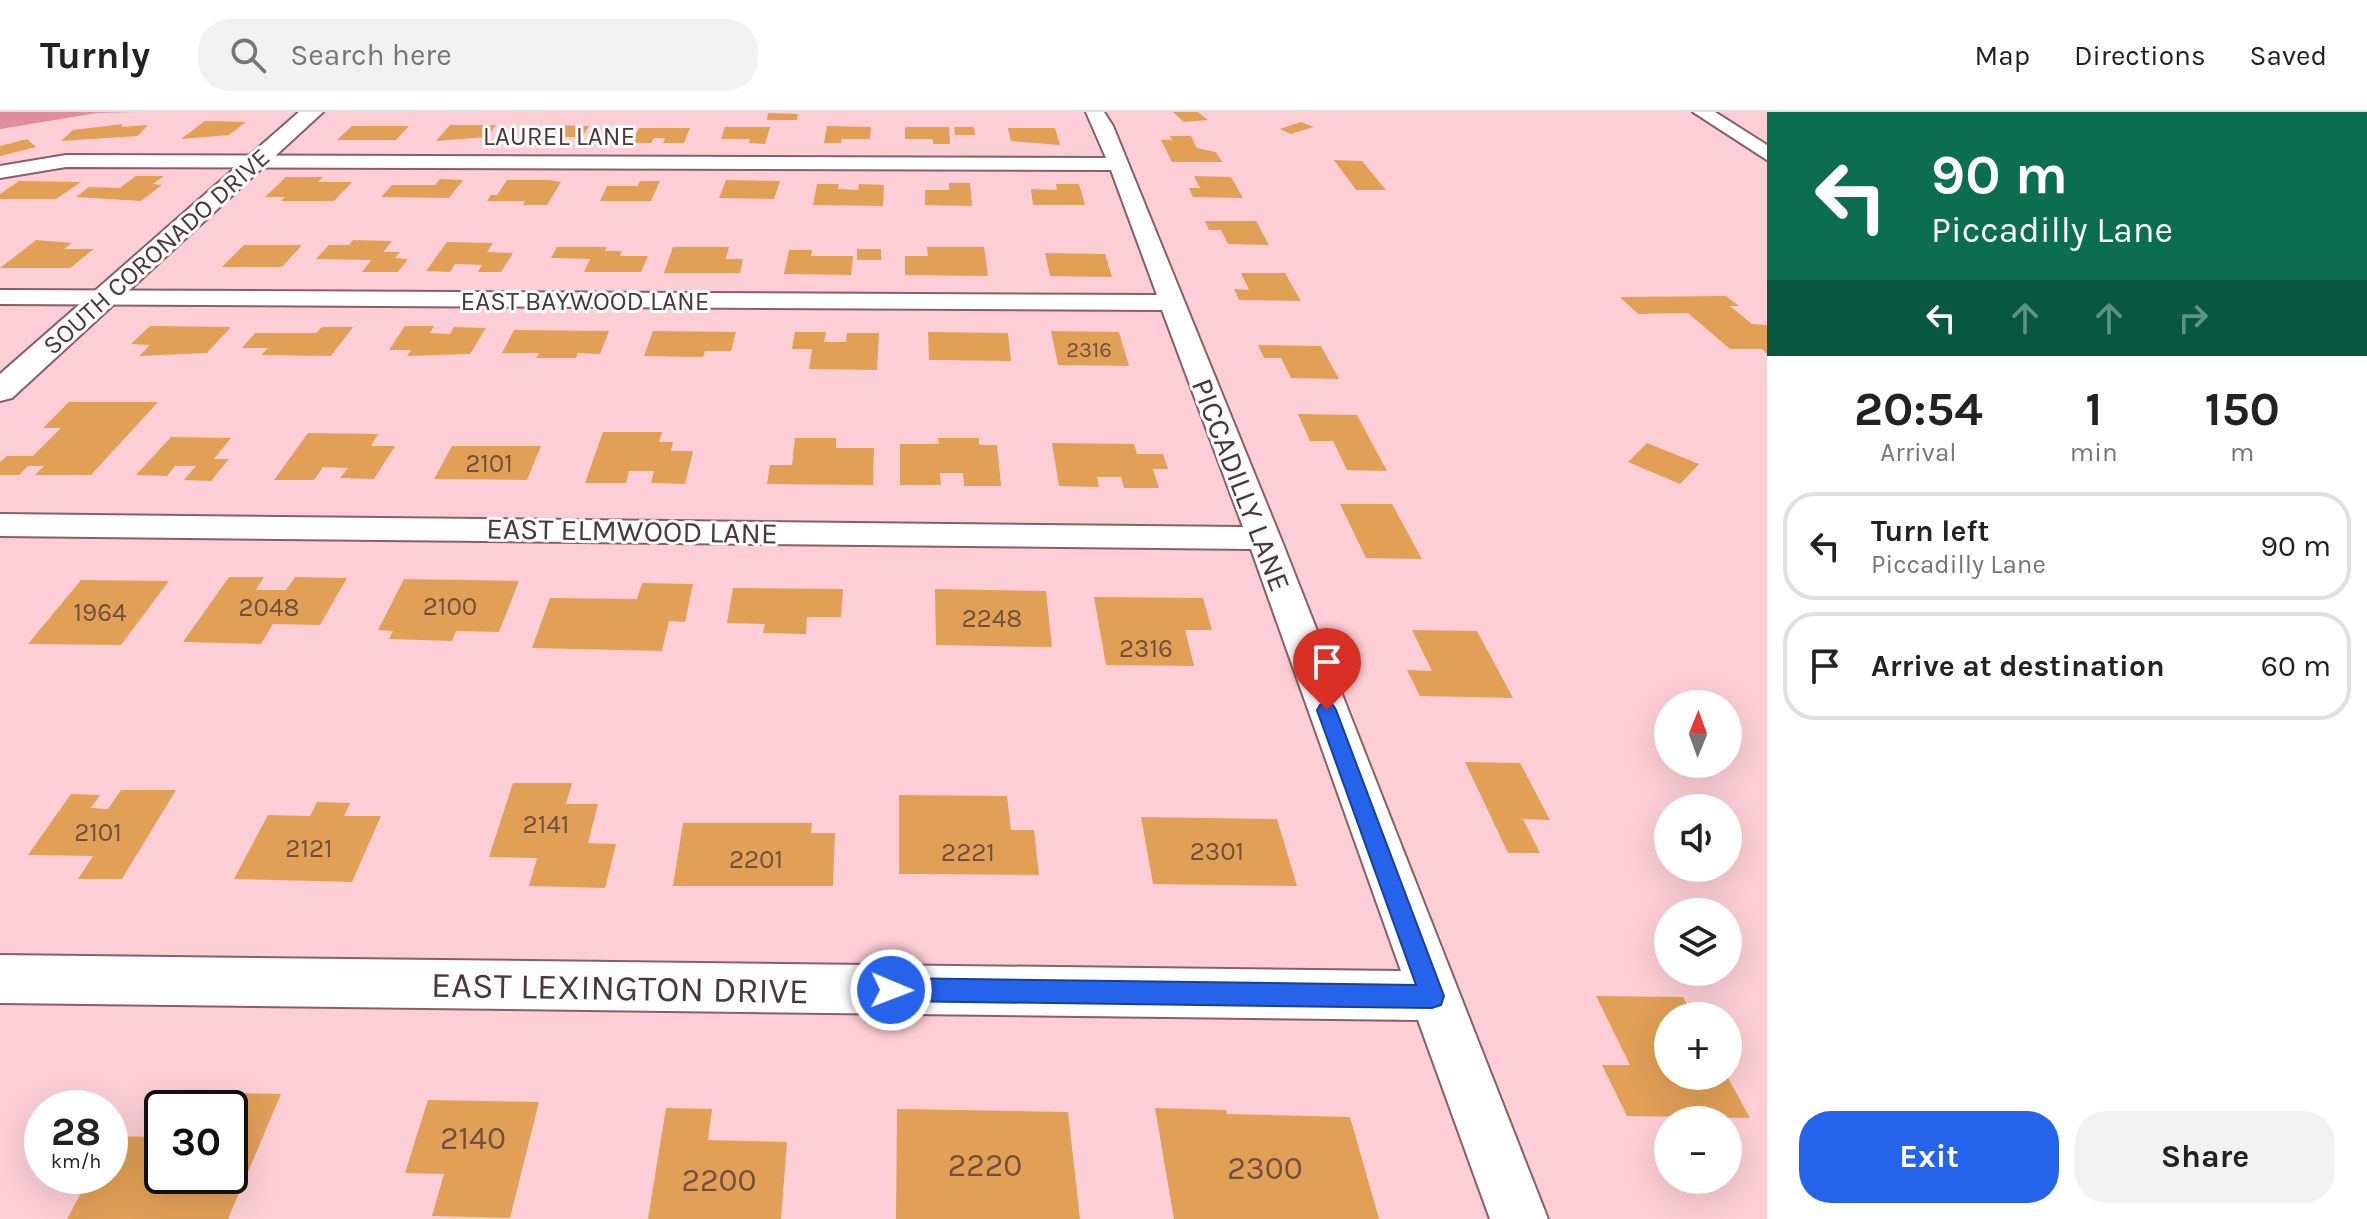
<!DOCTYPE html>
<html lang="en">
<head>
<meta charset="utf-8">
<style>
  :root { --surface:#fff; --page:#f2f2f2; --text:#222; --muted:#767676; --line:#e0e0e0; --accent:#2563eb }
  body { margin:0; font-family:Karla,sans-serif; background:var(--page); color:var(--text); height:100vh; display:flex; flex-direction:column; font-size:30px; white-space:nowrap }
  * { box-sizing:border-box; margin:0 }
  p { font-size:26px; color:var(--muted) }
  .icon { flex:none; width:44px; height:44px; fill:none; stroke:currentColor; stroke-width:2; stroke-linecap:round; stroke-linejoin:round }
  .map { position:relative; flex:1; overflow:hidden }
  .drawer { display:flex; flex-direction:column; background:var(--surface); width:600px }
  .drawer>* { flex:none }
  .hud { background:#0b6e4f; color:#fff; overflow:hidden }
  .needle { width:52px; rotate:1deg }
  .buttons { position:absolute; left:1654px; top:578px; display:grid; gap:16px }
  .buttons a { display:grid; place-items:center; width:88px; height:88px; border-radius:50%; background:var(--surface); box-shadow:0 8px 32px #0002; font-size:40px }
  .speed { position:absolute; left:24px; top:978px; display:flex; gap:16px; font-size:40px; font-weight:700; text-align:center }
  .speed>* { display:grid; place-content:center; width:104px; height:104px; border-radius:50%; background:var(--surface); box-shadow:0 8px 32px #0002; line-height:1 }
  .speed small { font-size:20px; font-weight:400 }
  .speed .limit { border:4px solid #111; border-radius:12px; background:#fff; color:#111 }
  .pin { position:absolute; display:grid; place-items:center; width:68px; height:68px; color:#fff; margin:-82px -34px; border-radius:50% 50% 50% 0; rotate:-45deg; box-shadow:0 0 8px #0007 }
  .pin .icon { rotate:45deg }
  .me { position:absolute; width:88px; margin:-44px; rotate:91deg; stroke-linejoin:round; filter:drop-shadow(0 0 6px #0008) }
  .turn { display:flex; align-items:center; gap:28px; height:168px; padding:0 32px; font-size:36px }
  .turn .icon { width:104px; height:104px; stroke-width:2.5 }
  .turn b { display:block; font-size:56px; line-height:68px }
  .lanes { display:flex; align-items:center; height:76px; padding:0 32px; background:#0003; justify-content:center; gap:40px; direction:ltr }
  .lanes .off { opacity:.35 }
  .eta { display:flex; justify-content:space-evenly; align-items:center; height:136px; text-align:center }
  .eta b { font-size:48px; font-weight:700; line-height:56px }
  .primary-button { display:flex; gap:16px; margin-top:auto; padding:16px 32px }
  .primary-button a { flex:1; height:92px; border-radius:32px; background:var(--accent); color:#fff; font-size:32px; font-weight:700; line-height:92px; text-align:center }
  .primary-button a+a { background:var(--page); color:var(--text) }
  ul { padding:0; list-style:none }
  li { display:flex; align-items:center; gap:24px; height:108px; margin:0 16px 12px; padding:0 16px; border:4px solid var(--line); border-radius:32px }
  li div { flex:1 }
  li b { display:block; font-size:30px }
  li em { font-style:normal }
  header { display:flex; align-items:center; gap:48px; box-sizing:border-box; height:112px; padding:0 40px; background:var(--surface); border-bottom:2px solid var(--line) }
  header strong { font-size:38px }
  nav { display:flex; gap:44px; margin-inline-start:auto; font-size:28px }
  .search { width:560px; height:72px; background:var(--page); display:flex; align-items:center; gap:20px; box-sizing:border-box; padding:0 28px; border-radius:32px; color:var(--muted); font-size:30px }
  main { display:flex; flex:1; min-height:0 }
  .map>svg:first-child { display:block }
  .green { fill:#e08e9d }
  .building { fill:#e2a057 }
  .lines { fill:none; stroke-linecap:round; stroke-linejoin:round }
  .minor-casing { stroke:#885f66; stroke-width:4 }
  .tertiary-casing { stroke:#885f66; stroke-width:4 }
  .minor { fill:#fff; fill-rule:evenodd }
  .tertiary { fill:#fff; fill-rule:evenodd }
  .route { fill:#2563eb; stroke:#184099; stroke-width:2 }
  .labels { text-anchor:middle; stroke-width:6; stroke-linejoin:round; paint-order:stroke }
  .far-number-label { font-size:22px; fill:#6f5141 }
  .far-street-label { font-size:26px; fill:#49373a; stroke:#fdfdfd }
  .number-label { font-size:26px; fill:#6f5141 }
  .street-label { font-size:30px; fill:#49373a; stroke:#fdfdfd }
  .near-number-label { font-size:32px; fill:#6f5141 }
  .near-street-label { font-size:36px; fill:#49373a; stroke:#fdfdfd }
</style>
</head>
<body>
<header>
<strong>Turnly</strong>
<div class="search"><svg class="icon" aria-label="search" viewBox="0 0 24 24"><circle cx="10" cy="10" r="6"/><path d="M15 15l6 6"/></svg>Search here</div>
<nav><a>Map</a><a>Directions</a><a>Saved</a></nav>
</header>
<main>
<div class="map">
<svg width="1767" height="1107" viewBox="0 0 1767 1107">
  <rect width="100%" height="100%" fill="#fdced5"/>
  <polygon class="green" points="0,0 135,0 97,1 0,17"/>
  <g class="building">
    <polygon points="1173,0 1198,0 1208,8 1184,10"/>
    <polygon points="768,1 798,2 797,8 767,8"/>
    <polygon points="205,9 246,10 229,23 181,27"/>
    <polygon points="1301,10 1314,15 1291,22 1280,17"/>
    <polygon points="123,12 121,15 148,13 138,24 61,29 73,18"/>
    <polygon points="450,13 496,13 487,25 436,29"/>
    <polygon points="545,13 589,14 582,25 554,25 552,30 534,29"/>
    <polygon points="352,14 409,14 396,28 337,28"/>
    <polygon points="827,14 871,15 870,27 841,27 841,31 824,31"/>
    <polygon points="725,15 770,15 765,32 749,31 750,27 721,27"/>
    <polygon points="905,15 949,15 950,32 933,32 933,27 905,27"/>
    <polygon points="954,15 974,15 975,23 955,23"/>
    <polygon points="639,16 690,16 684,31 663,31 665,26 654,26 651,31 631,31"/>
    <polygon points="1008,16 1055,16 1060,33 1011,29"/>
    <polygon points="1170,24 1191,24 1197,36 1216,40 1222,50 1172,50 1161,28 1172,28"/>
    <polygon points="27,27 36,35 0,44 0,34"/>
    <polygon points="1334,48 1362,49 1386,78 1356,78"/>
    <polygon points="136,64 164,64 153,72 162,73 141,89 76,85 89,75 120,76"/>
    <polygon points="1194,64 1231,65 1243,86 1193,85 1189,76 1200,76"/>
    <polygon points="286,65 323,65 318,70 352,70 334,89 281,89 285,85 265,85"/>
    <polygon points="440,67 463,68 449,86 381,85 392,73 435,73"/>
    <polygon points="507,68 549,68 561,70 547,93 523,93 525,89 487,89 491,83 497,83"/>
    <polygon points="726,68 780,69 774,87 719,86"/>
    <polygon points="19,69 81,70 56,87 0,87 0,82"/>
    <polygon points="640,69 660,69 651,89 600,89 607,74 638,74"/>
    <polygon points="949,71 970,71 972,94 925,93 925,78 949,78"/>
    <polygon points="817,72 839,72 838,77 858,78 859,72 884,73 883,94 813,93"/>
    <polygon points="1056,72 1079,72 1085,93 1033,93 1031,77 1057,78"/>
    <polygon points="1205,109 1256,109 1269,133 1228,132 1221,118 1209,118"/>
    <polygon points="36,128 72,131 64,137 94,137 70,156 0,156"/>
    <polygon points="353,128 392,129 383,140 400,140 395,146 408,147 398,160 362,160 371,148 316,147 329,133 349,133"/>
    <polygon points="447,130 493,131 487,140 513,141 501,160 478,160 482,153 455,152 450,160 426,159"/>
    <polygon points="244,133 302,133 282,155 222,155"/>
    <polygon points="557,135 607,135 605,139 622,139 620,144 648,144 641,160 584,160 590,147 551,146"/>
    <polygon points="673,135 729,135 726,147 743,147 740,161 664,161"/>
    <polygon points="927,135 984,135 988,164 905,163 905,144 928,144"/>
    <rect x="857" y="137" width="24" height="11"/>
    <polygon points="789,138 812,138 811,144 853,144 851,163 784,162"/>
    <polygon points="1045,141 1105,142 1112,165 1050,164"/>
    <polygon points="1241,161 1285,161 1301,189 1239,188 1234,177 1249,178"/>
    <polygon points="1726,184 1739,194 1730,194 1752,212 1767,213 1767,242 1762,237 1730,237 1688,201 1638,202 1620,185"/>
    <polygon points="150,214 231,215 207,241 139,244 150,233 131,232"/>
    <polygon points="405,214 434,214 430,221 450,222 454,215 486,216 470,242 407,244 411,238 389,238"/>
    <polygon points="322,215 353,215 331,244 261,243 268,236 242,236 255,221 316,221"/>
    <polygon points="514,218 609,219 600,242 578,241 576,246 536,246 539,241 502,241"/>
    <polygon points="653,219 736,220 731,239 705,239 703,245 644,244"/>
    <polygon points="1051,219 1119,220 1129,254 1058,253"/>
    <polygon points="795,220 826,220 824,230 846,230 847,221 879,221 877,258 809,257 812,237 792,237"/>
    <polygon points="928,220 1008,221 1011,249 929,248"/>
    <polygon points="1258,233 1321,234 1339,267 1291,266 1281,246 1264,246"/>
    <polygon points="69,290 158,290 91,363 35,363 44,354 28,354 19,363 0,363 0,350 7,344 33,344 61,316 43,316"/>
    <polygon points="1298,302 1357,303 1387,359 1347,358 1333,329 1310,329"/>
    <polygon points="603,320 662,320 659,330 673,330 671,339 693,339 685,372 651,371 654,359 629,359 626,371 585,371"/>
    <polygon points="308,321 378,322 371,334 395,334 374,367 340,366 348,356 323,355 314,368 274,368"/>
    <polygon points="171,325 231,326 214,347 229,347 211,369 184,368 196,354 175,354 167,364 136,363"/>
    <polygon points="795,326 836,326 836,336 874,336 873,373 767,372 770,353 792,353"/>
    <polygon points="938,326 979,326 979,333 997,333 1001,374 964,374 963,361 940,361 941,373 900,373 900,332 939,332"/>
    <polygon points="1052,331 1134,332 1137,342 1163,342 1168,357 1153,357 1159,376 1124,376 1121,365 1097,365 1099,375 1059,374"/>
    <polygon points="1647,331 1699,352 1680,372 1628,350"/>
    <polygon points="452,334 541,334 527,368 434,367"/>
    <polygon points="1340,392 1392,392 1422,447 1366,446"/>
    <polygon points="229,465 264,465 256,478 286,478 295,465 347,466 320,513 273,512 261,532 183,530"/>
    <polygon points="404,467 519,469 499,520 456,519 452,529 389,527 393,519 378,518"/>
    <polygon points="81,468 169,469 121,533 28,532"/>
    <polygon points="642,471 693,472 685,510 669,509 662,539 532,536 550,486 637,487"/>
    <polygon points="733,476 843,477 841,505 807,505 806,522 763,521 765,512 727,511"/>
    <polygon points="935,477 1046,479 1052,535 936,533"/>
    <polygon points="1094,485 1203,486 1212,518 1185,518 1194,554 1106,553"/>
    <polygon points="1412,518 1477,519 1513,586 1420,584 1407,558 1432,559"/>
    <polygon points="1465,650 1520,651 1550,708 1523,707 1540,741 1508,741"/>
    <polygon points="513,671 572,671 566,692 598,692 588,731 616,732 605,776 529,774 537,746 489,745"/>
    <polygon points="121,678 176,678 122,767 78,767 93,744 28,743 71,682 100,683 91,696 108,697"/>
    <polygon points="899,683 1007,684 1011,718 1034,718 1039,763 899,762"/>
    <polygon points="317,690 350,691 344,704 381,704 352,770 234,767 268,703 310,704"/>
    <polygon points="1141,705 1277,707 1297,774 1153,772"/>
    <polygon points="683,711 812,711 811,721 835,721 833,774 673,774"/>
    <polygon points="1596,884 1683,885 1693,904 1668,904 1668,964 1727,964 1750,1006 1627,1004 1602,953 1630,953"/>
    <polygon points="193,980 281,982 228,1107 67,1107 90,1064 110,1064 110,1024 162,1025 162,1064 230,1064 230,996 185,996"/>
    <polygon points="428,988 539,990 510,1106 432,1104 444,1062 405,1061"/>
    <polygon points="666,996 712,997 708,1028 787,1030 781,1107 648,1107"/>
    <polygon points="1155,996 1226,998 1227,1002 1350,1005 1379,1107 1174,1107"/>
    <polygon points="897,997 1068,1000 1080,1107 896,1107"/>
  </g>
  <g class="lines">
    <defs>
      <g id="minor">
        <polygon points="1086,0 1104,0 1113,14 1281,427 1548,1107 1490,1107 1418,908 0,891 0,843 1401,859 1251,437 0,424 0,402 1243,415 1162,198 0,192 0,178 1157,183 1111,58 66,55 0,66 0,54 66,43 1106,46"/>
        <polygon points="1693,0 1715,0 1767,33 1767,48"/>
      </g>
      <polygon id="tertiary" points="299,0 323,0 12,286 0,289 0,262"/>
    </defs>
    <use href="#minor" class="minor-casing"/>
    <use href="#tertiary" class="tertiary-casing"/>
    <use href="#minor" class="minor"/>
    <use href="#tertiary" class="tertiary"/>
  </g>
  <polygon class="route" points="1327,590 1333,593 1336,598 1444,884 1441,893 1432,896 891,889 883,886 879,878 883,870 891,866 1416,873 1317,598 1320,593"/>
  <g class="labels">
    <g class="far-number-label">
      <text x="1089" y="245">2316</text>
    </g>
    <g class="far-street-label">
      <text x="559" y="33">LAUREL LANE</text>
      <text transform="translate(156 139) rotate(-42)" y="9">SOUTH CORONADO DRIVE</text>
      <text x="585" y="198">EAST BAYWOOD LANE</text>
    </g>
    <g class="number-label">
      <text x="489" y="360">2101</text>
      <text x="450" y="503">2100</text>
      <text x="269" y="504">2048</text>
      <text x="100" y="509">1964</text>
      <text x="992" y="515">2248</text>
      <text x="1146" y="545">2316</text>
      <text x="546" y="721">2141</text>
      <text x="98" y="729">2101</text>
      <text x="309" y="745">2121</text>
      <text x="1217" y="748">2301</text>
      <text x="968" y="749">2221</text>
      <text x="756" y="756">2201</text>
    </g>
    <g class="street-label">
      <text transform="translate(1241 373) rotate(69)" y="10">PICCADILLY LANE</text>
      <text transform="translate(632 419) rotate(1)" y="10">EAST ELMWOOD LANE</text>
    </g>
    <g class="near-number-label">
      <text x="473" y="1037">2140</text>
      <text x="985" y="1064">2220</text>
      <text x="1265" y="1067">2300</text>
      <text x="719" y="1079">2200</text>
    </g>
    <g class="near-street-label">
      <text transform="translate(620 875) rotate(1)" y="13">EAST LEXINGTON DRIVE</text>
    </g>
  </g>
</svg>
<div class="buttons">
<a><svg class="needle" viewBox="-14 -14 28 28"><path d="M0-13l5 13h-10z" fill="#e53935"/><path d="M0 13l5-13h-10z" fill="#767676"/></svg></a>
<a><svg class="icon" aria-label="sound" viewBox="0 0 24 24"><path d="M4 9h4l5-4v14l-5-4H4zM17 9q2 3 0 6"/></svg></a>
<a><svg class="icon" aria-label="layers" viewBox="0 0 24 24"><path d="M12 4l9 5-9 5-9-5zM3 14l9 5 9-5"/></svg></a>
<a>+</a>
<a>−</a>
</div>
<div class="speed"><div>28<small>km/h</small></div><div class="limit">30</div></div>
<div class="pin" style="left:1327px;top:598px;background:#d93025"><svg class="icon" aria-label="arrive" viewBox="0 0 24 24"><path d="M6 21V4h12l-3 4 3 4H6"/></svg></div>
<svg class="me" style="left:891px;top:878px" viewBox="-20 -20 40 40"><circle r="17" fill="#2563eb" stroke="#fff" stroke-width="3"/><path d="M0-11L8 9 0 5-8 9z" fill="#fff"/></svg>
</div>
<section class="drawer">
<div class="hud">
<div class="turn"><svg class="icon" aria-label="left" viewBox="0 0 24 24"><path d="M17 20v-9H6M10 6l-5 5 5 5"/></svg><div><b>90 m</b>Piccadilly Lane</div></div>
<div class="lanes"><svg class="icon" aria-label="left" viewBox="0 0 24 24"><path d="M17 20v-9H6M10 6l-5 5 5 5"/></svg><svg class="icon off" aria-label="ahead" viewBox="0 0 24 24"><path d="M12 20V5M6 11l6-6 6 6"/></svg><svg class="icon off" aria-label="ahead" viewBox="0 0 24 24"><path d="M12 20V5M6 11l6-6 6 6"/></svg><svg class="icon off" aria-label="right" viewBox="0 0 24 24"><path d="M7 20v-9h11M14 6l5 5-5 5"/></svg></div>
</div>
<div class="eta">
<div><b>20:54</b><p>Arrival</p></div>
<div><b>1</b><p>min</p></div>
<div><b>150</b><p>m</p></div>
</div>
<ul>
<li><svg class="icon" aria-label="left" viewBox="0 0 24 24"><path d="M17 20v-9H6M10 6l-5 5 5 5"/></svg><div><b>Turn left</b><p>Piccadilly Lane</p></div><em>90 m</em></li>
<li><svg class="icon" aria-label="arrive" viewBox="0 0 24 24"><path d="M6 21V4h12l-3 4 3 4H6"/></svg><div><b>Arrive at destination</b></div><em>60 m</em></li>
</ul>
<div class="primary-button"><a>Exit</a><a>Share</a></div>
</section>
</main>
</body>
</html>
